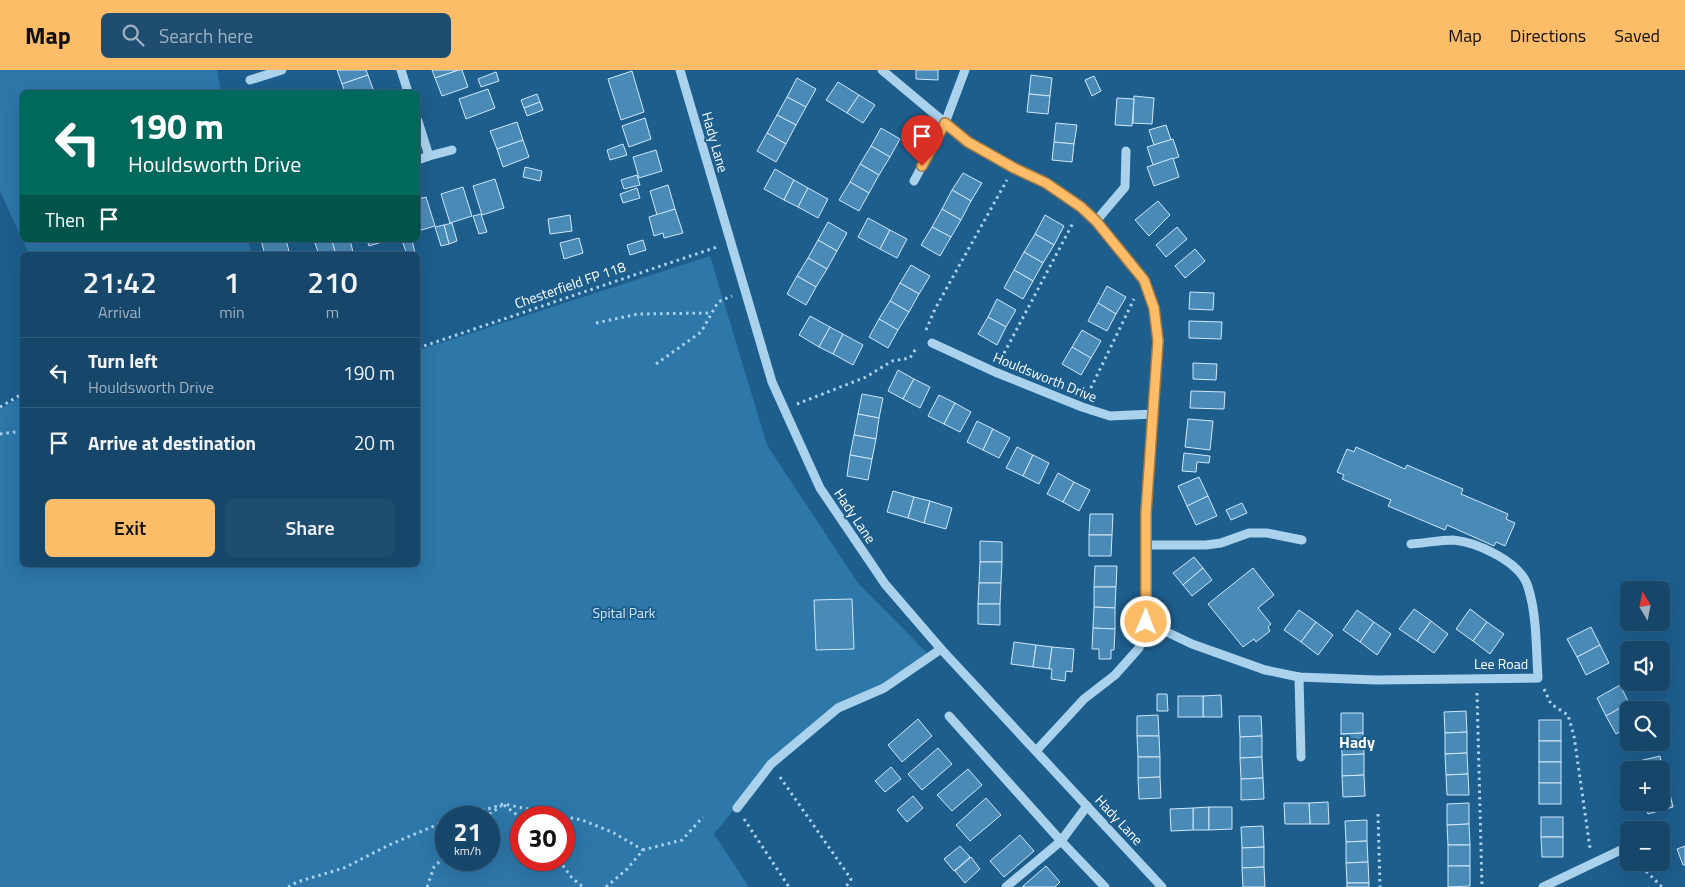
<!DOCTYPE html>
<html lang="en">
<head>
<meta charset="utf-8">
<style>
  :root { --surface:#16466a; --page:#1f4d70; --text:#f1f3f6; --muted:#9eb1c1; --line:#355e7e; --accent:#fdbd68 }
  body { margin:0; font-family:"Titillium Web",sans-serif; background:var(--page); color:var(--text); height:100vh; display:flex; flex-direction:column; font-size:19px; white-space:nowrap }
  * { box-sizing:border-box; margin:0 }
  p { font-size:16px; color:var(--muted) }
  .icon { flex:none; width:28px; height:28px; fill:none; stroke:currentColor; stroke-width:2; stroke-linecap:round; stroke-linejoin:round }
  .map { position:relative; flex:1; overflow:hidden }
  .details { position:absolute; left:20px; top:182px; width:400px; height:315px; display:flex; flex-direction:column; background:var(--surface); border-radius:8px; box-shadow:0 5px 20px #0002,0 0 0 1px var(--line) }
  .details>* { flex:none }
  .banner { position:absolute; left:20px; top:20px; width:400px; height:152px; border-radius:8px; box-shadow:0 5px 20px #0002,0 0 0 1px var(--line); background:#00695c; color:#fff; overflow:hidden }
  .needle { width:32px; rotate:350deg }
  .tools { position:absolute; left:1620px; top:511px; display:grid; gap:10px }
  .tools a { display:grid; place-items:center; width:50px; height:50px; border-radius:8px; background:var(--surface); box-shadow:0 5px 20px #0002,0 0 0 1px var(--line); font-size:25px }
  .speed { position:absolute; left:435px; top:736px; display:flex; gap:10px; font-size:25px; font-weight:700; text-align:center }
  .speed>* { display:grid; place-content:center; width:65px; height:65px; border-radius:50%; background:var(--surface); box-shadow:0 5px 20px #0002,0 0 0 1px var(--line); line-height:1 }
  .speed small { font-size:12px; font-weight:400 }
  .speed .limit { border:8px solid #d22; background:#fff; color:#111 }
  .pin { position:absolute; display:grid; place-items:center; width:42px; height:42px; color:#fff; margin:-51px -21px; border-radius:50% 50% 50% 0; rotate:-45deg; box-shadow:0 0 5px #0007 }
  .pin .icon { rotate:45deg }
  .me { position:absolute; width:55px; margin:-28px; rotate:1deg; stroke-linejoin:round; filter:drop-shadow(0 0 4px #0008) }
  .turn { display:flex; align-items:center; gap:18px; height:105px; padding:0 25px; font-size:22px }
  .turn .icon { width:65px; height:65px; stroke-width:2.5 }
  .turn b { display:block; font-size:35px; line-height:42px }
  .then { display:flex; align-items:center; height:48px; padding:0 25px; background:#0003; gap:10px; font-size:19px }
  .eta { display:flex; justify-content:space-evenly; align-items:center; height:85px; text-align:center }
  .eta b { font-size:30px; font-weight:600; line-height:35px }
  .button { display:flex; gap:10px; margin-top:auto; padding:10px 25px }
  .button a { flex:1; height:58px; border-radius:8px; background:var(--accent); color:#111; font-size:20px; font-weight:600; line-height:58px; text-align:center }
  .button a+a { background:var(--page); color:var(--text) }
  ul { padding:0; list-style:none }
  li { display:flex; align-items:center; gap:15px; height:70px; padding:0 25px; border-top:1px solid var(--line) }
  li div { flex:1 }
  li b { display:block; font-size:19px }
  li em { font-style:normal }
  header { display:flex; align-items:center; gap:30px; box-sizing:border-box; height:70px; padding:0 25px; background:var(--accent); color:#111 }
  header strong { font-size:24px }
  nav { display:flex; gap:28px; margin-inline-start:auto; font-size:18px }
  .search { width:350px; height:45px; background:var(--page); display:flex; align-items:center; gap:12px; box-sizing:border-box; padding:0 18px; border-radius:8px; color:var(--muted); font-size:19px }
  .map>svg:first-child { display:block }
  .green { fill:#2d77a9; fill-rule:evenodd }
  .building { fill:#4a8ab7; stroke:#d0e8f9 }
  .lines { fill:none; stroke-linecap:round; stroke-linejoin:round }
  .path { stroke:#aad2ed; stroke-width:3; stroke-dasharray:2.5 4; stroke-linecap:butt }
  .minor { stroke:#aad2ed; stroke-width:9 }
  .route-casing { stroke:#a47b44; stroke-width:12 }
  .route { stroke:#fdbd68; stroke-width:9 }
  .labels { text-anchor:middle; stroke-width:4; stroke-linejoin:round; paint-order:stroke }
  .street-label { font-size:14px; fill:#fff; stroke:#1d5e8d }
  .park-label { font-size:14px; fill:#d0e8f9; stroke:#1d5e8d }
  .quarter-label { font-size:16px; font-weight:bold; fill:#fff; stroke:#1d5e8d }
</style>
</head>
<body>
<header>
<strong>Map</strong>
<div class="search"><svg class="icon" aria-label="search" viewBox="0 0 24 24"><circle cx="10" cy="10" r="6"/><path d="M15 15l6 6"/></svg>Search here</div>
<nav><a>Map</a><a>Directions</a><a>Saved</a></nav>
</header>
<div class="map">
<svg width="1685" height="817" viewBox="0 0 1685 817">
  <rect width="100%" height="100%" fill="#1d5e8d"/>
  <g class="green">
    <polygon points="0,0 217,0 221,22 22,22 22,169 0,121"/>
    <polygon points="23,170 248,170 251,185 30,185"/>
    <path d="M710,186l57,189 91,138 72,73 -46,32 -46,20 -67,56 -57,70 35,53h-749v-478l22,-13v169h396v-228l4,12zM446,748h43v42h-43zM521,748h43v42h-43z"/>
  </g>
  <g class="building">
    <polygon points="337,0 366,0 368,5 342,14"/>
    <polygon points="432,0 459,0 435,8"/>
    <polygon points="459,0 462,0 468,17 442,26 435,8"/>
    <polygon points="916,0 938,0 938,10 916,9"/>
    <polygon points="632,1 644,42 621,50 608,9"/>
    <polygon points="496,2 499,11 481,17 478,9"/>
    <polygon points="368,5 374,22 345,22 342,14"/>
    <polygon points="1031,5 1052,8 1050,26 1029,24"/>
    <polygon points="1094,6 1101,21 1092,26 1085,10"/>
    <polygon points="797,8 816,19 806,37 787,27"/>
    <polygon points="838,12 859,25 847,43 826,30"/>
    <polygon points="488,19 495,38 466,49 459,29"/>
    <polygon points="537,24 540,32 524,38 521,30"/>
    <polygon points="1029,24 1050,26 1048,44 1027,42"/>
    <polygon points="859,25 875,35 863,53 847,43"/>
    <polygon points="1134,26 1154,28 1152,54 1133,53"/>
    <polygon points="787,27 806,37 796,55 777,45"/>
    <polygon points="1117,28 1134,29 1132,56 1115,55"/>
    <polygon points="540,32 543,40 527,46 524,38"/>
    <polygon points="777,45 796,55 786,74 767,63"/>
    <polygon points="645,48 651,69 629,77 622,56"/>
    <polygon points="517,52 523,70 497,79 490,61"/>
    <polygon points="1056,53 1077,55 1074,74 1054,72"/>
    <polygon points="1166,55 1171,70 1154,75 1149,60"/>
    <polygon points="881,58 900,69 890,87 871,76"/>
    <polygon points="767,63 786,74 776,92 757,81"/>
    <polygon points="1173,69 1179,87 1153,95 1147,77"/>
    <polygon points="523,70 529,87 503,97 497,79"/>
    <polygon points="1054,72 1074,74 1072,92 1052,90"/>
    <polygon points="623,74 627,85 610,90 607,80"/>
    <polygon points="871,76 890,87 879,105 860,94"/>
    <polygon points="656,80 662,101 639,108 633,87"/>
    <polygon points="1173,88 1179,107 1154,116 1147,97"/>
    <polygon points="860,94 879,105 869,123 850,112"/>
    <polygon points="525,97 542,101 540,111 523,107"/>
    <polygon points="775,99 794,110 784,130 764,119"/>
    <polygon points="963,103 982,113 971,131 952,120"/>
    <polygon points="637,105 640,115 624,119 621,110"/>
    <polygon points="495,109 504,138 482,145 473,116"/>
    <polygon points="794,110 808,118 798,137 784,130"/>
    <polygon points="850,112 869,123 859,141 839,130"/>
    <polygon points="668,115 675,139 657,145 650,121"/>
    <polygon points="463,117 472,146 450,153 441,124"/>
    <polygon points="637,118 640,128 623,133 620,124"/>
    <polygon points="808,118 828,129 818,148 798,137"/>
    <polygon points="952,120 971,131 961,150 942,139"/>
    <polygon points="426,127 435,156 418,161 418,129"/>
    <polygon points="1158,131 1170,145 1149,166 1135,150"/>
    <polygon points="675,139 683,163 664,168 663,163 654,166 649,147"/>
    <polygon points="942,139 961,150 951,167 932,157"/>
    <polygon points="481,144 487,162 479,164 473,146"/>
    <polygon points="570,145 572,161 550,164 548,149"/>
    <polygon points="1045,145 1064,156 1054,175 1035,164"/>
    <polygon points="868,148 890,160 880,179 858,167"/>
    <polygon points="828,152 847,163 837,181 818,170"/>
    <polygon points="452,153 457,171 449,174 444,155"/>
    <polygon points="444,155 449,174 441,176 435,157"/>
    <polygon points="932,157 951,167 940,186 921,175"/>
    <polygon points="1177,157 1187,169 1166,187 1156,175"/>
    <polygon points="890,160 907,169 897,188 880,179"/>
    <polygon points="1035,164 1054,175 1043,193 1024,182"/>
    <polygon points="579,168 583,183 564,189 560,173"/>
    <polygon points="261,170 286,170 290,185 265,185"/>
    <polygon points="314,170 332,170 336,185 319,185"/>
    <polygon points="332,170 350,170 353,182 336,185"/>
    <polygon points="367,170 385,170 385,171 369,176"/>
    <polygon points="402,170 412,170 415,183 407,185"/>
    <polygon points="643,170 646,180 630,185 627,175"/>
    <polygon points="818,170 837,181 827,199 808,188"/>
    <polygon points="1195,179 1205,191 1185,208 1175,196"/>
    <polygon points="1024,182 1043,193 1033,211 1014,200"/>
    <polygon points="808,188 827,199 816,217 797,206"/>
    <polygon points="911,195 930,206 919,224 900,213"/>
    <polygon points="1014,200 1033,211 1023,229 1004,218"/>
    <polygon points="797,206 816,217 806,235 787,224"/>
    <polygon points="900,213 919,224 909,242 890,231"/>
    <polygon points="1107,216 1126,227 1116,244 1098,233"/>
    <polygon points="1190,222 1214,223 1213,240 1189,239"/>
    <polygon points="997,229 1016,240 1006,257 988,247"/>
    <polygon points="890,231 909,242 898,260 879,249"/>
    <polygon points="1098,233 1116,244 1107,261 1088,251"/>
    <polygon points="810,246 830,257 819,277 799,265"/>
    <polygon points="988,247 1006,257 997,275 978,264"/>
    <polygon points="879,249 898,260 888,278 869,267"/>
    <polygon points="1189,251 1222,252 1221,269 1189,268"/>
    <polygon points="830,257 843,264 833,284 819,277"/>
    <polygon points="1082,260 1101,271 1091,288 1072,277"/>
    <polygon points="843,264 863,275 853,295 833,284"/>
    <polygon points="1072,277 1091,288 1081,305 1062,294"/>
    <polygon points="1193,293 1217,294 1216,310 1193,309"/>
    <polygon points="898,300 914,309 903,329 888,321"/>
    <polygon points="914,309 930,317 920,338 903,329"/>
    <polygon points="1191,321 1225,322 1224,339 1190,338"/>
    <polygon points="862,324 883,328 879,348 858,344"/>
    <polygon points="939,325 955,333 944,354 928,346"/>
    <polygon points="955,333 971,342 960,362 944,354"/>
    <polygon points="858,344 879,348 876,369 854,365"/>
    <polygon points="1188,349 1213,351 1210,380 1185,377"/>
    <polygon points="977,351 993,359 983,380 967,372"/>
    <polygon points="993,359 1010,368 999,388 983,380"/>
    <polygon points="854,365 876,369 872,389 850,385"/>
    <polygon points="1017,377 1033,385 1023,406 1006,398"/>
    <polygon points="1356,377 1405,399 1407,395 1463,419 1461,424 1508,444 1506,449 1515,453 1505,476 1496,472 1494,476 1447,455 1445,460 1388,436 1391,430 1342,409 1344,405 1337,402 1347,379 1354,382"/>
    <polygon points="1184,383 1210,386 1209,393 1197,392 1196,402 1182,401"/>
    <polygon points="850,385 872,389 868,410 847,406"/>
    <polygon points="1033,385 1049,393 1039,414 1023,406"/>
    <polygon points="1058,403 1074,412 1063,432 1047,424"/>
    <polygon points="1199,407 1208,426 1187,436 1178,416"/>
    <polygon points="1074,412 1090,420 1079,441 1063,432"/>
    <polygon points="893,421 914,427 908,448 887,442"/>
    <polygon points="1208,426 1217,446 1196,455 1187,436"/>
    <polygon points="914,427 930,431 924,453 908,448"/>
    <polygon points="930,431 952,438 946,459 924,453"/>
    <polygon points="1242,433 1247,443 1231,450 1226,440"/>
    <polygon points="1090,444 1113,444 1112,465 1089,465"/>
    <polygon points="1089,465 1112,465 1111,486 1089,486"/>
    <polygon points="980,471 1002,472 1002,492 980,492"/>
    <polygon points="1194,487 1203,498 1183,515 1173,503"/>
    <polygon points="980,492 1002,492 1001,513 979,513"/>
    <polygon points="1095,496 1117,496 1116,517 1094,517"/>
    <polygon points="1203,498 1212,510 1192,526 1183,515"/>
    <polygon points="1253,498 1274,525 1258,538 1271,554 1268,557 1270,561 1256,572 1254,569 1243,577 1208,534"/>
    <polygon points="979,513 1001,513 1000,534 978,534"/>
    <polygon points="1094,517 1116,517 1115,538 1094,537"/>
    <polygon points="852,529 854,579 816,580 814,530"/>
    <polygon points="978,534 1000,534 1000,555 978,554"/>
    <polygon points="1094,537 1115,538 1115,559 1093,558"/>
    <polygon points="1414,539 1431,551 1417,571 1399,559"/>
    <polygon points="1470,539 1487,552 1473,571 1456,559"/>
    <polygon points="1299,540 1316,552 1301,572 1284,560"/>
    <polygon points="1357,540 1374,552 1360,572 1343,560"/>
    <polygon points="1431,551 1448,564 1434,583 1417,571"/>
    <polygon points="1316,552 1333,565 1318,585 1301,572"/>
    <polygon points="1374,552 1391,564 1377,585 1360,572"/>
    <polygon points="1487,552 1504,564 1490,584 1473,571"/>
    <polygon points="1591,557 1600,575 1577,587 1567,569"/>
    <polygon points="1093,558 1115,559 1114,580 1111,580 1111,589 1099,589 1099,579 1092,579"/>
    <polygon points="1014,572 1036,575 1033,597 1011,594"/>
    <polygon points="1036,575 1052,577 1049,599 1033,597"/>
    <polygon points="1600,575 1609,593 1586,605 1577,587"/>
    <polygon points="1052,577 1074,579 1072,602 1066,601 1065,611 1051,609 1052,599 1049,599"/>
    <polygon points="1620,615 1629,633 1606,646 1597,628"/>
    <polygon points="1157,624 1167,624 1168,641 1157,641"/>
    <polygon points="1221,625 1222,647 1203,647 1203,626"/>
    <rect x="1178" y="626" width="25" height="21"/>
    <polygon points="1629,633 1633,640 1629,640 1629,657 1616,664 1606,646"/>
    <polygon points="1466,641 1467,662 1445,663 1444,642"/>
    <polygon points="1341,643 1363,643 1363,663 1341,664"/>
    <polygon points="1158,645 1159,666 1137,666 1137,646"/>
    <polygon points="1239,646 1261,646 1262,666 1240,667"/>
    <polygon points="918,649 932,666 902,692 888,675"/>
    <rect x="1539" y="650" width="22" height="21"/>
    <polygon points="1467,662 1467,683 1445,684 1445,663"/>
    <polygon points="1363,663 1364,684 1342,685 1341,664"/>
    <polygon points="1137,666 1159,666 1160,687 1138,687"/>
    <polygon points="1262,666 1262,687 1240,688 1240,667"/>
    <rect x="1539" y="671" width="22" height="21"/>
    <polygon points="938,678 952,694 922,720 908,704"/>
    <polygon points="1467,683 1468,704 1446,705 1445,684"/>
    <polygon points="1364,684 1364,705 1342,706 1342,685"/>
    <polygon points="1660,686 1664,703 1661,704 1661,700 1637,700 1635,692"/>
    <polygon points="1138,687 1160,687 1160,707 1138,708"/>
    <polygon points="1262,687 1263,708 1241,709 1240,688"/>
    <rect x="1539" y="692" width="22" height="21"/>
    <polygon points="891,697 901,709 885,722 875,711"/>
    <polygon points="968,699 982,715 952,741 937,725"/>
    <polygon points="1664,703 1669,720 1661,722 1661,704"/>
    <polygon points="1468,704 1469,725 1447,725 1446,705"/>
    <polygon points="1364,705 1365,726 1343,727 1342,706"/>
    <polygon points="1160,707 1161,728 1139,729 1138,708"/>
    <polygon points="1263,708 1264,729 1241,730 1241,709"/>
    <rect x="1539" y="713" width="22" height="21"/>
    <polygon points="1669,720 1673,737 1648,744 1645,732 1661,732 1661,722"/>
    <polygon points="913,726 923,738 907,752 897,740"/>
    <polygon points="986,728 1001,745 970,771 956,755"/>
    <polygon points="1328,732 1329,754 1310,754 1309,733"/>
    <polygon points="1284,733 1309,733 1310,754 1285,754"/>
    <polygon points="1469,733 1469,754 1447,755 1447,734"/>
    <polygon points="1209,737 1209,760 1193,760 1193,738"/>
    <polygon points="1209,737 1232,737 1232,759 1209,760"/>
    <polygon points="1193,738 1193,760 1171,761 1170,739"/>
    <rect x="1541" y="747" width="22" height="20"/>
    <polygon points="1367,750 1367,771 1346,772 1345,751"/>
    <polygon points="1469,754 1470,775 1448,775 1447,755"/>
    <polygon points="1263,756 1264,777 1242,778 1241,757"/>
    <polygon points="1020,765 1034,781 1004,807 990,791"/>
    <polygon points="1541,767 1563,767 1563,787 1542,787"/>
    <polygon points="1367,771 1368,792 1346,793 1346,772"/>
    <rect x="1448" y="775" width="22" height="21"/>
    <polygon points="960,776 970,787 954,801 944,789"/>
    <polygon points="1685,776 1685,795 1683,795 1677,779"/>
    <polygon points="1264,777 1264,797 1242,798 1242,778"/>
    <polygon points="971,787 980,799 965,813 955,801"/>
    <polygon points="1368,792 1369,813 1347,813 1346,793"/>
    <polygon points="1046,796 1060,812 1055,817 1022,817"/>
    <polygon points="1448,796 1470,796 1470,816 1448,817"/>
    <polygon points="1264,797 1265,817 1243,817 1242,798"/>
    <rect x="1347" y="813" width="22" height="4"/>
  </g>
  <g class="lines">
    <g class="path">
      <polyline points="596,253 638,244 711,243"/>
      <polyline points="926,260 935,239 1007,110"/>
      <polyline points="418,278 717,177"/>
      <polyline points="1001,289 1074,151"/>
      <polyline points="656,294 701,262 718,232 732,226"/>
      <polyline points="1088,324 1134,229"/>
      <polyline points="797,334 866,307 892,291 910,288 917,277"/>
      <polyline points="0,337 22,324"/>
      <polyline points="0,364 22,361"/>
      <polyline points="1544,619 1551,634 1568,645 1574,666 1590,778"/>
      <polyline points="1477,623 1482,817"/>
      <polyline points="780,707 851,809 846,817"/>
      <polyline points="504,735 521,748"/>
      <polyline points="1378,744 1380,817"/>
      <polyline points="457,748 504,734 582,750 612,762 643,780"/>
      <polyline points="484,748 501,736"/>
      <polyline points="744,749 789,817"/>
      <polyline points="559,790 572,808 583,817"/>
      <polyline points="1637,792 1662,817"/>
      <polyline points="288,817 297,812 344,798 389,775 446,751"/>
      <polyline points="427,817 434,797 446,785"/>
      <polyline points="606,817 627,799 643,780 682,770 703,747"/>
    </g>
    <g class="minor">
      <polyline points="401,0 408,22"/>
      <polyline points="680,0 772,312 820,418 885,514 941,579 1162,817"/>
      <polyline points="882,0 968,72 1014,98 1046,113 1081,137 1096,151 1125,117 1126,81"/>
      <polyline points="250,10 282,0"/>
      <polyline points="418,51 429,86 418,90"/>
      <polyline points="429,86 452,80"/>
      <polyline points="914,111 945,53 965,0"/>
      <polyline points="932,273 995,302 1082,337 1110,346 1153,344"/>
      <polyline points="1146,475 1206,475 1221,473 1249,463 1267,463 1302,470"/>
      <path d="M1146,552l46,22 73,26 34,7 77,3 162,-2c-2,-30 -1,-63 -10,-91 -7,-25 -51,-45 -75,-47 -13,0 -28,3 -42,4"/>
      <polyline points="1299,607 1301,687"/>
      <polyline points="949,646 1061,771 1105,817"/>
      <polyline points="1036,681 1084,629 1115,605 1139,578 1146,552 1147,442 1157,271 1154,238 1143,210 1096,151"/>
      <polyline points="737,738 771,694 838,638 884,618 941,579"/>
      <polyline points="1006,817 1061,771 1087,736"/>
      <polyline points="1543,817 1623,779"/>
    </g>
  </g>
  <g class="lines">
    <defs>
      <polyline id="route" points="922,96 945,53 968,72 1014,98 1046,113 1081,137 1096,151 1144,210 1154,238 1158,271 1146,442 1146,552"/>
    </defs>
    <use href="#route" class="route-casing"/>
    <use href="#route" class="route"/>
  </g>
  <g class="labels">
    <g class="street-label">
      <text transform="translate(715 72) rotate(74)" y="5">Hady Lane</text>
      <text transform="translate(570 215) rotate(-19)" y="5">Chesterfield FP 118</text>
      <text transform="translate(1045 307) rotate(22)" y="5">Houldsworth Drive</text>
      <text transform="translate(855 446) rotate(56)" y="5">Hady Lane</text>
      <text x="1501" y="599">Lee Road</text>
      <text transform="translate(1119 750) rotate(47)" y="5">Hady Lane</text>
    </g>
    <g class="park-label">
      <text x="624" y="548">Spital Park</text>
    </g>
    <g class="quarter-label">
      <text x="1357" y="678">Hady</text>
    </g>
  </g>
</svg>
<div class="tools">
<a><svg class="needle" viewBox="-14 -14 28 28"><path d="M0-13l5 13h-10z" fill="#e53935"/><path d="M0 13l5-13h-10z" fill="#9eb1c1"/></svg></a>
<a><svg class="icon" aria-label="sound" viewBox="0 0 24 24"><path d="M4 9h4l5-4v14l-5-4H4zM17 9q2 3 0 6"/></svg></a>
<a><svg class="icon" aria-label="search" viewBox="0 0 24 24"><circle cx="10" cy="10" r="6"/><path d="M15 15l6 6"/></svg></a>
<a>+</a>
<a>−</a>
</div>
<div class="speed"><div>21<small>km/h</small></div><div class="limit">30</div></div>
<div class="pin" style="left:922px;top:96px;background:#d93025"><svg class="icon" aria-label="arrive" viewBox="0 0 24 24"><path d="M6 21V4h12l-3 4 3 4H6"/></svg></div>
<svg class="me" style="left:1146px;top:552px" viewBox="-20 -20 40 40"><circle r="17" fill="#fdbd68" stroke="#fff" stroke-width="3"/><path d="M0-11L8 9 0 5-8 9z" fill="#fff"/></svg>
<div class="banner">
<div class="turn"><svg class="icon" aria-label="left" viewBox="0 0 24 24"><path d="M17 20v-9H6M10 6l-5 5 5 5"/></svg><div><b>190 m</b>Houldsworth Drive</div></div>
<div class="then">Then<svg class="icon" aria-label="arrive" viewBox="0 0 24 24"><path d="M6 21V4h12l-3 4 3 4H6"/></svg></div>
</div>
<section class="details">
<div class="eta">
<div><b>21:42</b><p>Arrival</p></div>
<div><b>1</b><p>min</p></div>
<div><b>210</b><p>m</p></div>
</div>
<ul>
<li><svg class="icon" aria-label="left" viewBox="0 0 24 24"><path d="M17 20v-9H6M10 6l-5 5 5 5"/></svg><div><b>Turn left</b><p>Houldsworth Drive</p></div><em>190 m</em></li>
<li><svg class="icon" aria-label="arrive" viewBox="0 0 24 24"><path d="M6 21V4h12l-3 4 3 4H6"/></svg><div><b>Arrive at destination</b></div><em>20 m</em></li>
</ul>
<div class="button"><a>Exit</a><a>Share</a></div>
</section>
</div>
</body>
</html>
